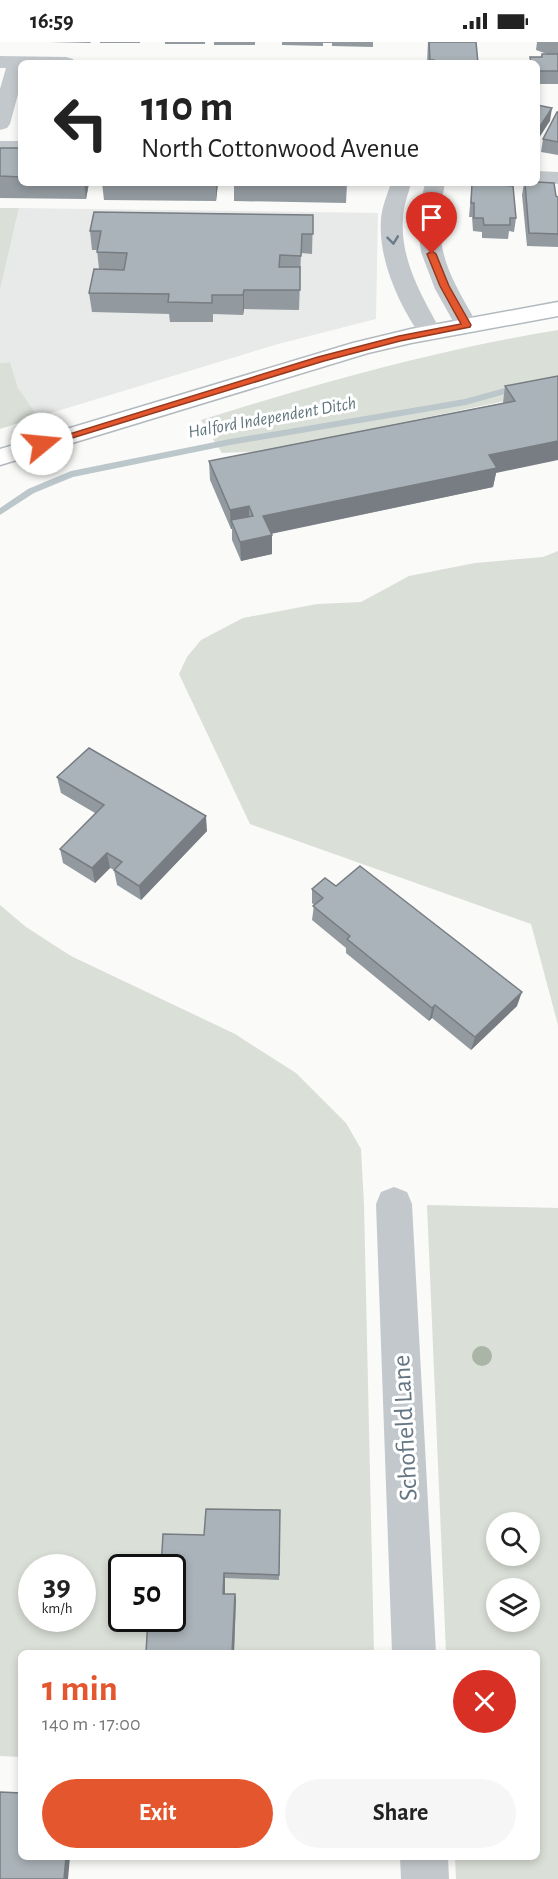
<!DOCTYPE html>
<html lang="en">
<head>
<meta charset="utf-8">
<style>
  :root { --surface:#fff; --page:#f6f6f6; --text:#222; --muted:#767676; --accent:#e4572e }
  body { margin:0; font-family:"Alegreya Sans",sans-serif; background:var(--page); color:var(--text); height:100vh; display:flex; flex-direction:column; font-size:22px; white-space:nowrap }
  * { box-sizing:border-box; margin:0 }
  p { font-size:20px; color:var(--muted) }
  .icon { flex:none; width:33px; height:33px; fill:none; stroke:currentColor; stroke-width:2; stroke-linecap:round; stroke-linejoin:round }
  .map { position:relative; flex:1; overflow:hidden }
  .panel { position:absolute; left:18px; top:1608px; width:522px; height:210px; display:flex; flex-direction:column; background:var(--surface); border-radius:9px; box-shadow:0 3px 9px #0003 }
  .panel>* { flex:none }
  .guide { position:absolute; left:18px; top:18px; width:522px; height:126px; border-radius:9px; box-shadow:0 3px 9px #0003; background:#fff; color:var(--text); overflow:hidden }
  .tools { position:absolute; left:486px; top:1470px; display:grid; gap:12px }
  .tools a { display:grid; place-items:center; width:54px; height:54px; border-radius:50%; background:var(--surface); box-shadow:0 3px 9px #0003; font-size:30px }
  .speed { position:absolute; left:18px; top:1512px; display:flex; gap:12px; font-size:30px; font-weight:700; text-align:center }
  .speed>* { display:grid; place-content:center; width:78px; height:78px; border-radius:50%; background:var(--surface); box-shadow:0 3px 9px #0003; line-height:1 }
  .speed small { font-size:15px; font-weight:400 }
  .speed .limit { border:3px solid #111; border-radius:9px; background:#fff; color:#111 }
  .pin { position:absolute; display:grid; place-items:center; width:51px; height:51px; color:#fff; margin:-62px -26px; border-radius:50% 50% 50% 0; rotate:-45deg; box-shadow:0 0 6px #0007 }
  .pin .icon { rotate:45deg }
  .me { position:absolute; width:66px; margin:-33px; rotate:73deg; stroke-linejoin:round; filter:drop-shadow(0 0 4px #0008) }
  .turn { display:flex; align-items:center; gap:21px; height:126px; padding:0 24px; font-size:27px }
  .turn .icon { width:78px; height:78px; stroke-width:2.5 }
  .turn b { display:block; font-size:42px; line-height:51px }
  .round { display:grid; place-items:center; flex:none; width:63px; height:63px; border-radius:32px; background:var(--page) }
  .head { display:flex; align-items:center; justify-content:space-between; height:102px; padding:0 24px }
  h1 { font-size:36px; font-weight:700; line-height:45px; color:var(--accent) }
  .action { display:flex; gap:12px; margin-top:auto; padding:12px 24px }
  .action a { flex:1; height:69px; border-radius:36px; background:var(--accent); color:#fff; font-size:24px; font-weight:700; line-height:69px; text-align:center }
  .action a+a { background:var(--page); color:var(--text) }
  .status { display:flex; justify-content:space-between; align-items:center; height:42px; padding:0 30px; background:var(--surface); direction:ltr }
  .status svg { height:16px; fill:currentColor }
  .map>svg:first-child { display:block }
  .built { fill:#e8e9e9 }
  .green { fill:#dadfd7; fill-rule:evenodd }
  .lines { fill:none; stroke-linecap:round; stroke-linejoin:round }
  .stream { fill:#bbc7cb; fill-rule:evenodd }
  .secondary-casing { stroke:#b3babf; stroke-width:3 }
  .minor { fill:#c3c8cc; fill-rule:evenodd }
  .secondary { fill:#fff; fill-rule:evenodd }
  .tree { fill:#aab4a7 }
  .wall { fill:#929a9f }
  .shaded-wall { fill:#777d82 }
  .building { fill:#aab3b9; stroke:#777d82; stroke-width:1.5 }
  .oneway { stroke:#6a7a87 }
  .route { fill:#e4572e; stroke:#94391e; stroke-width:1.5 }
  .labels { text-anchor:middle; stroke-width:6; stroke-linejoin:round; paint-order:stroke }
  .far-water-label { font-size:18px; font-style:italic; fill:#60757c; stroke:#fff }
  .near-street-label { font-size:26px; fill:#657683; stroke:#fff }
</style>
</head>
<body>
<div class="status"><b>16:59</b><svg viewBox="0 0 49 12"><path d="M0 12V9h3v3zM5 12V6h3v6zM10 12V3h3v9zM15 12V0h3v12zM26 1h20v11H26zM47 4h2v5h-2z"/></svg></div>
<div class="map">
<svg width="558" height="1837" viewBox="0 0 558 1837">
  <rect width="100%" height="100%" fill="#fafaf8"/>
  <polygon class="built" points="19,166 378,171 376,277 278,302 31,377 35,370 18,346 10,320 0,321 0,248"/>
  <g class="green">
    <polygon points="0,166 19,166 0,248"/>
    <path d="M558,288v60l-293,61 -43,2 -21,-33c118,-37 235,-70 357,-90z"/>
    <polygon points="10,320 18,346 35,370 31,377 0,387 0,321"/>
    <polygon points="558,509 558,983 531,882 250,782 179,632 187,615 201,598 243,576 317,562 361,560 409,534 475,521 543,515"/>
    <path d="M0,863l26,22 45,29 164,78 61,39 50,50 15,26 3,56 10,448h-353v104l-21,-1zM32,1526h50v50h-50zM122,1526h50v50h-50z"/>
    <path d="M427,1163l131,3v671h-102l-1,-22h82v-204h-91zM530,1480v34h-34v-34zM530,1546v34h-34v-34z"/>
  </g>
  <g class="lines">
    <polygon class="stream" points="519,342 523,345 522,347 466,363 230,403 73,435 34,451 0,473 0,466 28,447 71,429 230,397 465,357"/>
    <defs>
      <polygon id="secondary" points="558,260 558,274 411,301 368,311 0,423 0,407 353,301 411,287"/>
    </defs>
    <use href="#secondary" class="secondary-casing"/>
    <g class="minor">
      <polygon points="0,14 66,15 73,17 75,21 21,21 21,41 10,82 7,86 0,88 0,47 6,26 0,26"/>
      <rect x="0" y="99" width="21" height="12"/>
      <polygon points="537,129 558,130 558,142 536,141"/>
      <path d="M391,141h20c-3,12 -8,24 -8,36 -3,42 20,79 39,114l-4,5 -8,2 -8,-2c-23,-33 -44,-78 -41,-119 1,-12 6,-24 10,-36z"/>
      <path d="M425,141h20c-13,64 1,87 33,142l-4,5 -8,2 -8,-2 -23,-41 -14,-37 -4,-32z"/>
      <polygon points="394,1145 407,1150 412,1162 436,1611 392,1611 376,1162 381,1150"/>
      <polygon points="400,1815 448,1815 449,1837 401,1837"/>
    </g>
    <use href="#secondary" class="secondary"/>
  </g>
  <circle class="tree" cx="482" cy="1314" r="10"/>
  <g class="wall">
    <polygon points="50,0 91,0 90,1"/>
    <rect x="100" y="0" width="40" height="1"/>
    <rect x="165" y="0" width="40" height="2"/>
    <rect x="214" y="0" width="41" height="3"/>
    <polygon points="282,0 373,0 373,5 332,4 332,1 323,1 323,4 282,3"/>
    <polygon points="428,0 478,21 427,21"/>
    <polygon points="537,0 558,0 558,42 537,42 537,21 541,15 542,12 547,12 536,8"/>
    <polygon points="558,70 558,113 541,110 543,97"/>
    <polygon points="0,106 21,106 21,141 89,141 86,157 0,156"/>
    <polygon points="102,141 218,141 216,159 104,158"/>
    <polygon points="234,141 347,141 346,161 234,159"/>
    <polygon points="472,141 502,143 516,176 514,190 509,189 508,197 482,196 482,190 473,189 472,175 469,175"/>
    <polygon points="524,141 556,154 558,155 558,205 527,204 522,153"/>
    <polygon points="313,173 312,212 301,211 299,268 244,267 243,273 213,272 213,280 170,280 169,272 92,270 89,251 99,227 97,208 92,208 90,189"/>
    <polygon points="558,334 496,431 493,445 271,492 272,512 241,519 232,498 232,487 231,487 210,438 209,419 503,361 505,344"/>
    <polygon points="57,735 207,789 141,858 117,843 114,828 110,826 95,841 63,821 60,807 95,771 61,751"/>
    <polygon points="336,844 517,964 471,1008 432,976 429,979 346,911 346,906 312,878 314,863 312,861 312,847"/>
    <polygon points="280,1468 279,1538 225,1536 225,1552 235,1552 236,1556 234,1611 204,1493"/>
  </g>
  <g class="shaded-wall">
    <polygon points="552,66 550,79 537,99 537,89"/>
    <polygon points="84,141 89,141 86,157"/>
    <polygon points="216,141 218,141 216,159"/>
    <polygon points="244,248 244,267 243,273 243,253"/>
    <polygon points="558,399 558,418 496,431 493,445 264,493 263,474 489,413"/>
    <polygon points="249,464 249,484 231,478 232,487 231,487 230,468"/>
    <polygon points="272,493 272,512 241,519 240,500"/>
    <polygon points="206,774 207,789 141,858 139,844"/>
    <polygon points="107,811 110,826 95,841 92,826"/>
    <polygon points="522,950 517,964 471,1008 475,995"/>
    <polygon points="435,963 432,976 429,979 432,966"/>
    <polygon points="224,1531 225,1536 225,1556 223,1552"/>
    <polygon points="235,1552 236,1556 234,1611 232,1611"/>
    <polygon points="66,1815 70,1815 68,1837 64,1837"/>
  </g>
  <g class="building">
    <polygon points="429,0 476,0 478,21 434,21 434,18 430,18"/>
    <polygon points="542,12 558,12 558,29 537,29 537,21 531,21 530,15 542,15"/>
    <polygon points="537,63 552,66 537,89"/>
    <polygon points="557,70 558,70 558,100 543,97"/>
    <polygon points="0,106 21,106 21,135 0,134"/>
    <polygon points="537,140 554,141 556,154 558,155 558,192 529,191 525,141 537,141"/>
    <polygon points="472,141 502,141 502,143 513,144 516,176 510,176 510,183 484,183 483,176 474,176 474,161 471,161"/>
    <polygon points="94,170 313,173 313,192 302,192 301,214 280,213 279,225 300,225 300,248 244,248 243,253 212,253 212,261 168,260 169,252 89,251 94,227 124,228 127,211 97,210 101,189 90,189"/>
    <polygon points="558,334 558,399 489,413 497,426 263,474 272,493 240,500 231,478 253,474 249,464 230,468 209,419 515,359 505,344"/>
    <polygon points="89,706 206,774 139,844 114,828 122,820 107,811 92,826 60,807 104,763 57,735"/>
    <polygon points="360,824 522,950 475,995 435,963 432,966 347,897 350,894 313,864 323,856 312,847 325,836 336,844"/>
    <polygon points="206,1467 280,1468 279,1533 224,1531 223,1552 235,1552 232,1611 146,1611 148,1576 172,1576 172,1526 161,1526 163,1492 204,1493"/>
    <polygon points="0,1750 21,1751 21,1815 66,1815 64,1837 0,1837"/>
  </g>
  <defs><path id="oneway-chevron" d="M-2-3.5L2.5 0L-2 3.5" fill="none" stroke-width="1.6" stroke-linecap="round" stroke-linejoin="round" transform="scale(1.5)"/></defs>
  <use class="oneway" href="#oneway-chevron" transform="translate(393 198) rotate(83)"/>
  <polygon class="route" points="432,209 436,212 449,244 471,283 470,285 400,299 324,319 46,404 39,404 37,402 318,315 399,294 461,282 440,244 427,212"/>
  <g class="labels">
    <g class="far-water-label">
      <text transform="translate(272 375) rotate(-10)" y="6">Halford Independent Ditch</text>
    </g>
    <g class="near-street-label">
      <text transform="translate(404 1386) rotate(-93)" y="9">Schofield Lane</text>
    </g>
  </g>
</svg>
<div class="tools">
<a><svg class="icon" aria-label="search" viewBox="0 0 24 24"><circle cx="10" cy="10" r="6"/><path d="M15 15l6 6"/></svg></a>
<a><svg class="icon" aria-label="layers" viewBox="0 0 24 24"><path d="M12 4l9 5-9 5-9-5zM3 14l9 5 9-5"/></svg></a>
</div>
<div class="speed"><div>39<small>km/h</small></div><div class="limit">50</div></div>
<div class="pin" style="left:432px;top:212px;background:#d93025"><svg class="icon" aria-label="arrive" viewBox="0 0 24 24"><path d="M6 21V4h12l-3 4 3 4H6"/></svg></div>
<svg class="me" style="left:42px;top:402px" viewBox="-20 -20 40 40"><circle r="19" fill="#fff"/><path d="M0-13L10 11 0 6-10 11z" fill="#e4572e"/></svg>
<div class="guide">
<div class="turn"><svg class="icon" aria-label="left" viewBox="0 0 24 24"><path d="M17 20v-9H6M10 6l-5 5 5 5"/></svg><div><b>110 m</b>North Cottonwood Avenue</div></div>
</div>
<section class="panel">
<div class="head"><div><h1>1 min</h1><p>140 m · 17:00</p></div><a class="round" style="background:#d93025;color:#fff"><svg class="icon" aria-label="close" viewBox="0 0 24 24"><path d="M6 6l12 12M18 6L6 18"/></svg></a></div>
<div class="action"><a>Exit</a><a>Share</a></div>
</section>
</div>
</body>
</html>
